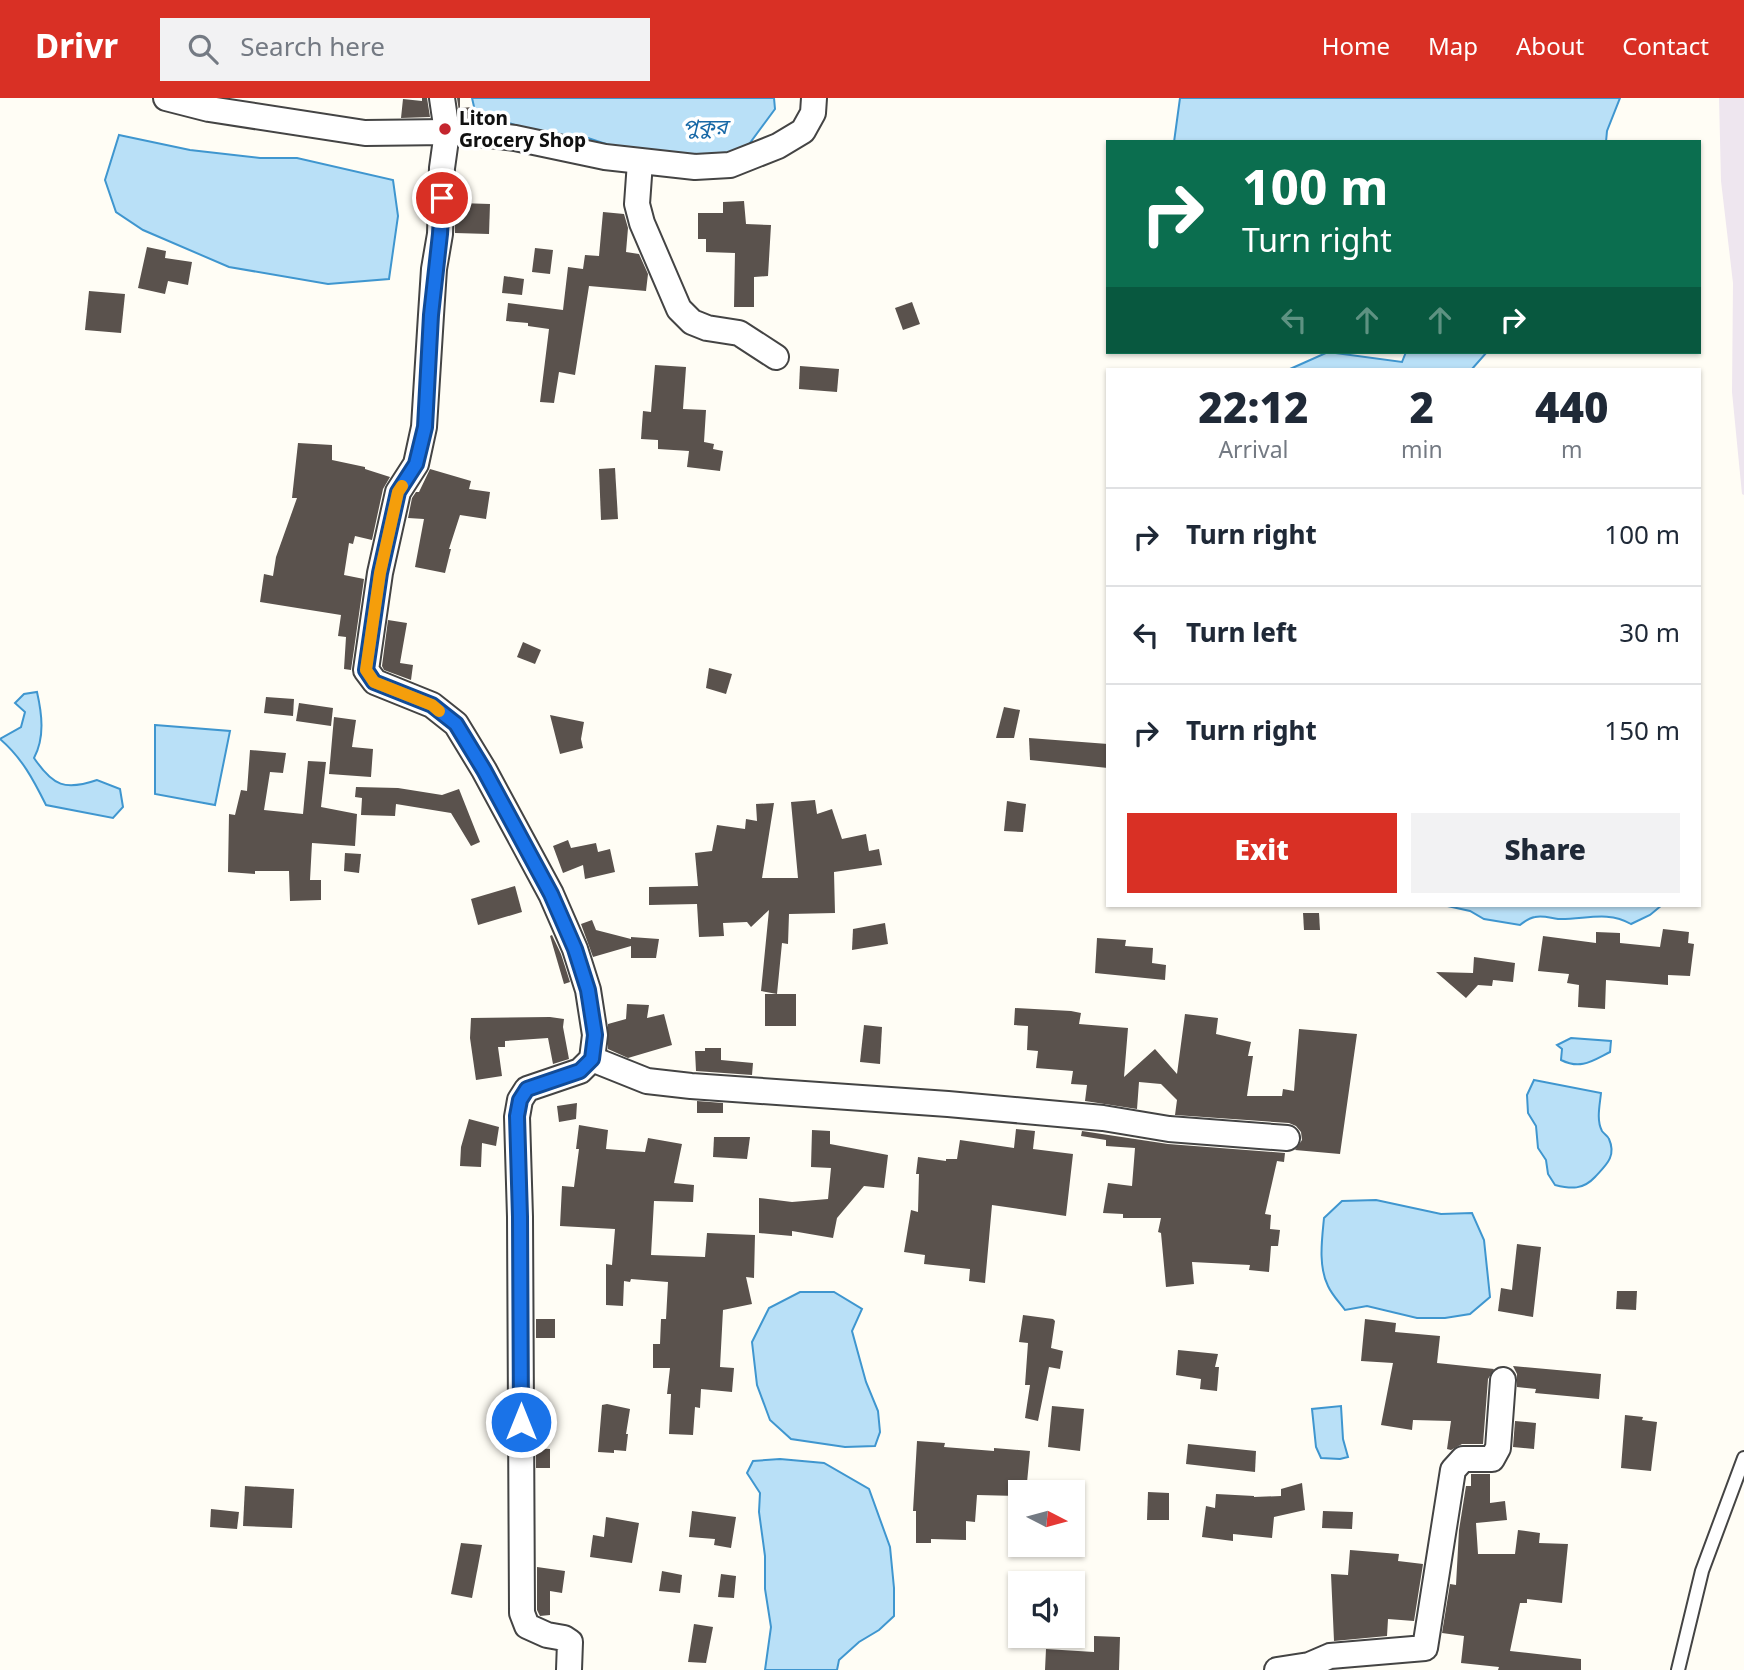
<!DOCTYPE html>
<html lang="en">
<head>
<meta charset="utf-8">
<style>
  :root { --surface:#fff; --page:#f2f2f3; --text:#1f2937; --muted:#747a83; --line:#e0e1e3; --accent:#d93025 }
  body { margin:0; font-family:Georgia,"Noto Sans Bengali",serif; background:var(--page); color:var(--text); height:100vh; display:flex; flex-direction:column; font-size:26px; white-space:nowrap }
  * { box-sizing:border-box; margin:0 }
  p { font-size:23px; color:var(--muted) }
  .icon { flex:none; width:38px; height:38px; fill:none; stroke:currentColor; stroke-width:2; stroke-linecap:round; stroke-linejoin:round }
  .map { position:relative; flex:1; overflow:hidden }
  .drawer { position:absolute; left:1106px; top:270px; width:595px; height:539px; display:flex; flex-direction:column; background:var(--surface); border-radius:0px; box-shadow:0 2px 5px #0004 }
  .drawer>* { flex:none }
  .top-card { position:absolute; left:1106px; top:42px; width:595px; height:214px; border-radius:0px; box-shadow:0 2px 5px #0004; background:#0b6e4f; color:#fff; overflow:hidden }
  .needle { width:46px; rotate:96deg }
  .buttons { position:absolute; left:1008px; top:1382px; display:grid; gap:14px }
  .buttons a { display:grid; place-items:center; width:77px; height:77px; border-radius:0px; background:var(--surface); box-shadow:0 2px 5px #0004; font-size:35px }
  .pin { position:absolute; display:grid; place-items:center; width:60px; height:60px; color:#fff; margin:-30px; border:4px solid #fff; border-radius:50%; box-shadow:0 2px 7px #0007 }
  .me { position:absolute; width:77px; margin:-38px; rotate:0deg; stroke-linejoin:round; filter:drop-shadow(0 0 5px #0008) }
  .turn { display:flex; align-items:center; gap:24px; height:147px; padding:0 21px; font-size:32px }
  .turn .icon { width:91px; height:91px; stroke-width:2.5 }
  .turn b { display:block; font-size:49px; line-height:60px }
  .lanes { display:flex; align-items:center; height:66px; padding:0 21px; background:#0003; justify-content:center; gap:35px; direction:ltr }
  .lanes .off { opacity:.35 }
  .eta { display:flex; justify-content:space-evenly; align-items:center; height:119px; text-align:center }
  .eta b { font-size:42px; font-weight:800; line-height:49px }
  .cta { display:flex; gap:14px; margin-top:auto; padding:14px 21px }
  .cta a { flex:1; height:80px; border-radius:0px; background:var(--accent); color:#fff; font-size:28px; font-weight:800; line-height:80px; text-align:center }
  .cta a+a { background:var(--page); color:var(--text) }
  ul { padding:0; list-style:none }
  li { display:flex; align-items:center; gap:21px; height:98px; padding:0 21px; border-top:2px solid var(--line) }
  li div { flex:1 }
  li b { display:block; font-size:26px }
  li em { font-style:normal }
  header { display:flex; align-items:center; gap:42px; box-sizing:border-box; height:98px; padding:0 35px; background:var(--accent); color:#fff }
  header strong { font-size:33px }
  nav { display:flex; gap:38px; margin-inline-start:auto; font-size:24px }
  .search { width:490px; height:63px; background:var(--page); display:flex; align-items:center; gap:18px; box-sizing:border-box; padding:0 24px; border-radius:0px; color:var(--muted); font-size:26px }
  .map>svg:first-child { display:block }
  .industrial { fill:#eee6ef }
  .water { fill:#b9e0f7; stroke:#3f96cf; stroke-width:2 }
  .building { fill:#5a524d }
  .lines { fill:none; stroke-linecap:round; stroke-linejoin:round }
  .service-casing { stroke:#444; stroke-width:16 }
  .minor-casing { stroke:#444; stroke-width:28 }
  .service { stroke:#fff; stroke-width:12 }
  .minor { stroke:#fff; stroke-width:24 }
  .route-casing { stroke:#114b97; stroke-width:18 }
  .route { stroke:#1a73e8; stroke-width:12 }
  .slow { stroke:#f59e0b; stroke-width:12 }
  .poi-dot { fill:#c4262e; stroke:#fff; stroke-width:2.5 }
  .labels { text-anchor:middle; stroke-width:7; stroke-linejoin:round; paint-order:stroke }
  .poi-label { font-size:19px; font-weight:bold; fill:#111; stroke:#fff; text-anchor:start }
  .water-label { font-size:21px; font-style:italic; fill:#1768a6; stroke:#fff }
</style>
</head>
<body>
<header>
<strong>Drivr</strong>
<div class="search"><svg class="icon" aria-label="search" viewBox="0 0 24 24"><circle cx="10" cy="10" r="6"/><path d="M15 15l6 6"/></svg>Search here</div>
<nav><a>Home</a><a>Map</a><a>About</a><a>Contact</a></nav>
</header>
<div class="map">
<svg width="1744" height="1572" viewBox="0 0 1744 1572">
  <rect width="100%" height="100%" fill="#fffdf5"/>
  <polygon class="industrial" points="1719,0 1744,0 1744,397 1742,396 1732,294 1733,185 1721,83"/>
  <g class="water">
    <polygon points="472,0 774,0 775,11 744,53 707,60 612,48 588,40 544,37 475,13"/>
    <polygon points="1180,0 1620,0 1607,33 1606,44 1174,44"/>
    <polygon points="119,37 190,52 260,60 297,60 393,82 398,118 389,181 328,186 229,169 143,132 116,114 105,82"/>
    <polygon points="1328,254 1402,264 1406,254 1487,254 1472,271 1290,271"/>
    <path d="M37,594c5,22 8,45 -3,66 19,28 31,33 63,22l23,9 3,18 -10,11 -67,-13c-13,-26 -24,-47 -46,-66l21,-12 4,-15 -10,-9 9,-9z"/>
    <polygon points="155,627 230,633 215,707 155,696"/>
    <path d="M1443,807h219l-12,10 -19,9c-24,-14 -47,-4 -73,-5 -8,-1 -15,-4 -23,-2 -6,1 -10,4 -15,8l-36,-6 -14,-8z"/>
    <path d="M1571,940l40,3 -1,11c-18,9 -29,18 -49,8l1,-11 -5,-4z"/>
    <path d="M1534,982l67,13c-1,11 -5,27 1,38 2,3 6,5 7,8 8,18 -4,27 -14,38 -12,13 -24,12 -40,8l-7,-11 -2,-14 -8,-12 -2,-22 -8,-13 -1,-18z"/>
    <path d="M1376,1102l65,14 31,-1 12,27 6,57 -20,17 -25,4h-28l-50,-12 -22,4c-5,-7 -13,-15 -17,-24 -10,-20 -6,-47 -4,-68l18,-17z"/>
    <polygon points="800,1194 834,1194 862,1211 852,1233 866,1284 878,1313 880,1334 875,1348 845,1349 791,1341 770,1322 757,1287 752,1244 769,1210"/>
    <polygon points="1341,1308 1343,1341 1348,1359 1340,1361 1321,1360 1316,1349 1312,1311"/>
    <polygon points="780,1361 824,1365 869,1391 890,1449 894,1490 894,1518 879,1532 859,1544 839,1562 837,1572 765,1572 771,1529 765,1491 765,1458 759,1414 760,1395 747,1375 753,1363"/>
  </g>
  <g class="building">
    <polygon points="422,0 427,0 430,19 401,20 403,1 422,3"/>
    <polygon points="457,0 460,0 460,10 473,9 474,21 460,20"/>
    <polygon points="744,103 746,126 771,127 768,178 754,179 754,209 734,209 735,155 706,154 706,141 698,141 698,115 723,115 723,104"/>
    <polygon points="459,105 490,106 489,136 455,135 455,116"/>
    <polygon points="603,114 624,116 628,130 626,154 639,156 648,176 646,193 589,188 575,277 559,274 554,305 540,304 549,231 528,228 528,225 506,223 508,205 563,212 568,169 583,171 585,157 599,158"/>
    <polygon points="147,149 166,153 165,160 192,164 188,187 168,183 165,196 138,190"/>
    <polygon points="535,150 553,152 550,176 532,174"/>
    <polygon points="504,178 524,181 522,197 502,195"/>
    <polygon points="89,193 125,196 121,235 85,232"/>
    <polygon points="912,204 920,226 903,232 895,210"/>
    <polygon points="655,267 686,269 683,311 706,312 704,344 714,346 713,351 723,353 720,373 687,369 689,353 658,351 658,342 641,341 643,313 651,314"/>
    <polygon points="800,268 839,271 837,294 799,291"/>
    <polygon points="298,345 332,347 332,362 365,369 365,371 390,379 383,391 372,442 355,438 353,446 349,445 344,477 364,481 351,572 344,571 346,539 338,538 341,517 260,504 264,476 273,478 276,459 297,400 292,400"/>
    <polygon points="615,370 618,421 601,422 599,371"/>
    <polygon points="430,371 471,383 469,391 490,394 486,421 460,417 449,451 451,451 445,475 415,469 424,421 408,420 412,400 416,394 419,394"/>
    <polygon points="388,522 407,525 400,565 413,567 411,582 384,572 382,568"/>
    <polygon points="523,544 541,552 535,566 517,559"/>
    <polygon points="709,570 732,576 726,596 706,590"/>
    <polygon points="266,599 294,601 293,618 264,615"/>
    <polygon points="299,605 333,610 331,628 296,623"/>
    <polygon points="1004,609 1020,612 1014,640 996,640"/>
    <polygon points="550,617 584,624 581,641 583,650 560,656"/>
    <polygon points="334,619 356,622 352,649 373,651 371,679 329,676"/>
    <polygon points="1029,640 1108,646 1108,670 1030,662"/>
    <polygon points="250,652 286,655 283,675 270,674 264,712 303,716 308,663 326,664 321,709 357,716 355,748 312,745 310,782 321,782 321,802 290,803 289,773 255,773 255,776 228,774 229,716 235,717 241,692 247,693"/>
    <polygon points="356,689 398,690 442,697 459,691 480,744 471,748 451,715 396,706 395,718 361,717 362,700 355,699"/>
    <polygon points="815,702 817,716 832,711 842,741 866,736 869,753 879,751 882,767 834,774 835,815 789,816 788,846 782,845 777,896 761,893 769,812 751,829 747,824 723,825 724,838 699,839 697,806 649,807 649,789 698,788 695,755 712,753 717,727 745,731 746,721 757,723 756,706 774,705 762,780 798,780 791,704"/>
    <polygon points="1007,703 1026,706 1023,734 1004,733"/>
    <polygon points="568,742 571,750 596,745 598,754 610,751 615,774 585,781 583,767 563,775 553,748"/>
    <polygon points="345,755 361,756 359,775 344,773"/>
    <polygon points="515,788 522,814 478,827 471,801"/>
    <polygon points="1303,815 1319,815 1320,832 1304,832"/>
    <polygon points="592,822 596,832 631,841 631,839 659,841 656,860 631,860 631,848 593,859 581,826"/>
    <polygon points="885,825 888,846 852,852 853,831"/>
    <polygon points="1663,831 1689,834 1688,845 1694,846 1690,878 1668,877 1668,887 1606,882 1605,911 1578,909 1579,887 1567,885 1569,876 1538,873 1543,838 1596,845 1596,834 1620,835 1620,845 1660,849"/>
    <polygon points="552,837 561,856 570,884 564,886 550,838"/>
    <polygon points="1097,840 1126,842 1125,848 1153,850 1152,865 1166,867 1165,882 1095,875"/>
    <polygon points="1474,859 1515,865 1513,884 1493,882 1492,888 1478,887 1466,900 1436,874 1473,875"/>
    <rect x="765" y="896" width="31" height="32"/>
    <polygon points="627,906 649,907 647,920 664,916 672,947 628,960 608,951 608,926 626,921"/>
    <polygon points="1015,910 1071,913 1081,915 1079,926 1128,930 1124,979 1155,951 1177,976 1185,916 1218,920 1216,936 1251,944 1248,958 1253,958 1247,998 1282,998 1283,991 1294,993 1299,931 1357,936 1340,1056 1295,1052 1302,1042 1301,1034 1296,1028 1289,1025 1175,1017 1177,1002 1161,986 1139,984 1137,1011 1085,1003 1087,987 1071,986 1073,973 1036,970 1038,953 1027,952 1028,928 1014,927"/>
    <polygon points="550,919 564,921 563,929 569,961 553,966 548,940 505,943 505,949 498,949 502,978 476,982 470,940 471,920"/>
    <polygon points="864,927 882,929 880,966 860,964"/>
    <polygon points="705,950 721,950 721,962 753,965 752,977 696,973 695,953 705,953"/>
    <polygon points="697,1003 723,1005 723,1015 697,1015"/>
    <polygon points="577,1005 576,1021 559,1024 557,1008"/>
    <polygon points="469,1021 499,1029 496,1048 482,1045 481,1069 460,1068 461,1049"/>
    <polygon points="579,1027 608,1032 606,1051 645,1054 648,1040 682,1046 674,1085 694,1087 693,1104 654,1103 651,1157 705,1159 707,1135 755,1137 754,1180 746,1179 752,1206 723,1212 720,1269 734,1270 732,1294 701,1291 700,1310 695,1309 693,1337 669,1336 671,1296 667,1296 670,1270 653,1270 653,1246 660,1246 661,1221 666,1221 668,1184 631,1181 630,1184 624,1183 623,1208 606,1207 606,1166 612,1167 615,1131 560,1128 562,1088 574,1089 579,1051 576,1051"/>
    <polygon points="1016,1031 1035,1033 1033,1051 1073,1056 1066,1118 992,1107 985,1185 969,1183 970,1171 924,1166 925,1157 904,1154 911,1112 918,1114 919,1076 916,1076 918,1059 946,1063 946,1061 957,1061 960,1042 1014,1050"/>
    <polygon points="812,1032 830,1033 830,1046 888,1057 884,1090 864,1088 837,1120 833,1140 792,1133 792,1138 759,1135 759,1100 792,1104 828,1101 831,1070 811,1069"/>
    <polygon points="1082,1033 1168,1046 1285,1055 1284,1064 1277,1063 1265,1116 1271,1117 1270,1131 1280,1132 1278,1148 1271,1148 1269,1174 1249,1172 1250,1167 1192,1164 1194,1186 1166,1189 1161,1135 1158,1134 1161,1120 1123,1120 1123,1116 1103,1115 1108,1085 1132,1088 1135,1050 1106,1048 1106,1042 1081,1038"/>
    <polygon points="714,1039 750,1039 747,1061 713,1059"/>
    <polygon points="1517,1146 1541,1149 1533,1219 1498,1213 1501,1190 1512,1192"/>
    <polygon points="1617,1193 1637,1193 1636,1212 1616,1211"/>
    <polygon points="1023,1217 1053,1221 1055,1223 1051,1250 1063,1253 1060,1271 1049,1269 1038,1323 1025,1320 1030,1287 1025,1287 1028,1245 1019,1244"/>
    <rect x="536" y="1221" width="19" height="19"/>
    <polygon points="1365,1221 1396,1225 1395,1234 1440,1238 1437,1265 1494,1271 1488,1281 1483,1346 1462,1346 1451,1352 1447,1351 1451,1323 1413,1322 1412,1332 1381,1327 1393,1265 1361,1263"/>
    <polygon points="1178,1252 1218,1256 1215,1269 1219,1269 1217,1293 1200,1291 1201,1281 1176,1277"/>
    <polygon points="1513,1268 1601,1276 1599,1301 1535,1295 1536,1291 1517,1289 1517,1276"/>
    <polygon points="607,1306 630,1311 626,1336 628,1336 626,1353 614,1352 614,1355 598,1354 602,1307"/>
    <polygon points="1052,1308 1084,1311 1080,1353 1048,1349"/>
    <polygon points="1625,1317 1643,1319 1642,1322 1657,1324 1651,1373 1621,1370"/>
    <polygon points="1515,1323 1536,1325 1534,1351 1513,1349"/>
    <polygon points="917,1343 945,1345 944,1349 994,1353 994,1350 1030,1353 1026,1395 1020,1395 1020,1398 977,1397 975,1424 966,1423 966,1442 931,1441 931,1445 916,1445 916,1413 913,1413"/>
    <polygon points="1188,1346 1256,1353 1255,1374 1186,1366"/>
    <polygon points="536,1350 550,1351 550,1370 536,1370"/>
    <polygon points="1471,1376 1490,1376 1490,1405 1505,1403 1507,1422 1476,1425 1478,1456 1515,1456 1518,1432 1540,1435 1539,1445 1568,1446 1562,1505 1527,1501 1527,1505 1520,1505 1510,1553 1581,1561 1581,1572 1498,1572 1499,1569 1461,1565 1464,1538 1442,1535 1450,1486 1456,1487 1459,1432 1466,1388 1471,1388"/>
    <polygon points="1302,1385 1305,1412 1274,1419 1272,1440 1233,1436 1233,1443 1202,1439 1206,1408 1215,1410 1216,1396 1254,1398 1254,1399 1281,1398 1281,1391"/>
    <polygon points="245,1388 294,1391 292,1430 243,1428"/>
    <polygon points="1148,1394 1169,1395 1169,1422 1147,1422"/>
    <polygon points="211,1411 239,1414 237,1431 210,1429"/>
    <polygon points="692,1413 736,1419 731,1450 714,1447 715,1441 689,1439"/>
    <polygon points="1323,1413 1353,1414 1352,1431 1322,1430"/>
    <polygon points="606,1419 639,1425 632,1465 590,1459 593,1437 604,1439"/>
    <polygon points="461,1445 482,1447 472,1500 451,1496"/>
    <polygon points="1350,1452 1399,1456 1398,1463 1423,1466 1414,1523 1388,1521 1387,1538 1334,1543 1331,1476 1348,1477"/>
    <polygon points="537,1469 565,1473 562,1495 550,1493 550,1517 540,1518 537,1512"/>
    <polygon points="662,1473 682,1477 680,1495 659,1493"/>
    <polygon points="721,1476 736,1478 734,1500 718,1499"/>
    <polygon points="694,1526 713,1529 706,1565 688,1564"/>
    <polygon points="1094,1538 1120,1539 1119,1572 1045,1572 1046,1551 1094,1554"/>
  </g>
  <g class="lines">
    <defs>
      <polyline id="service" points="1678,1572 1702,1473 1744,1360"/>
      <g id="minor">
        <polyline points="166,0 209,11 365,35 447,34 490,37 515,40 605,59 695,69 730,67 778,48 803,33 813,15 814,0"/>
        <polyline points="442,0 447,34 442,70 440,136 434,171 431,217 424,329 416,366 398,394 380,475 366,572 375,584 432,607 456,626 484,672 551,796 575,851 588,892 595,937 592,961 580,973 527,991 520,1002 517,1019 520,1119 522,1515 527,1528 547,1537 564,1540 570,1544 569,1572"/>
        <polyline points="640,64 637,106 642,125 679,211 692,224 707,230 739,235 776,259"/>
        <polyline points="592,961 647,983 691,988 948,1006 1103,1020 1169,1031 1287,1040"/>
        <polyline points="1277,1572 1309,1567 1330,1558 1425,1550 1453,1372 1463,1361 1492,1361 1498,1350 1503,1282"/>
      </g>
    </defs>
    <use href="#service" class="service-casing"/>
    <use href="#minor" class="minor-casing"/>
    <use href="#service" class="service"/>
    <use href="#minor" class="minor"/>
  </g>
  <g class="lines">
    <defs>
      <polyline id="route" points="442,100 440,136 431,217 425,329 416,366 398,394 380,475 366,572 374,584 432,607 456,626 484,672 551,796 575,851 588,892 595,937 592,961 580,973 527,991 520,1002 517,1018 520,1119 521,1324"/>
    </defs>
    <use href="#route" class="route-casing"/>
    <use href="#route" class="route"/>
    <polyline class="slow" points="402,388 398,394 380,475 366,572 374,584 432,607 439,613"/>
  </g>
  <circle class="poi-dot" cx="445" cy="31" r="7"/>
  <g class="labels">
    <g class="poi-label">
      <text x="459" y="27">Liton<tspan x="459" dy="22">Grocery Shop</tspan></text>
    </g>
    <g class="water-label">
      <text x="705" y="36">পুকুর</text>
    </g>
  </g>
</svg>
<div class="buttons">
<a><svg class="needle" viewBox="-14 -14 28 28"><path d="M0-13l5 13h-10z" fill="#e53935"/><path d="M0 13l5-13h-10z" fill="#747a83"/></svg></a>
<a><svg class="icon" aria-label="sound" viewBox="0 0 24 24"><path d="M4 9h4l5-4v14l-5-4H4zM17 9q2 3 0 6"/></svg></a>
</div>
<div class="pin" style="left:442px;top:100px;background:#d93025"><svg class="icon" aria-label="arrive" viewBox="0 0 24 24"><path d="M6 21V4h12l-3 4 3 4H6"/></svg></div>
<svg class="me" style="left:521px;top:1324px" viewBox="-20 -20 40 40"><circle r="17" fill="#1a73e8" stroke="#fff" stroke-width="3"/><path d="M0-11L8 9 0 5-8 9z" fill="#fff"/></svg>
<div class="top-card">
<div class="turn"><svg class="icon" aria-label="right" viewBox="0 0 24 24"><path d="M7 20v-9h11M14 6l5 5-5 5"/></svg><div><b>100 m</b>Turn right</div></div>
<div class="lanes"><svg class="icon off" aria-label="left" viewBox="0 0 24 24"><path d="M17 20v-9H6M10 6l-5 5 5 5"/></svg><svg class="icon off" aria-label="ahead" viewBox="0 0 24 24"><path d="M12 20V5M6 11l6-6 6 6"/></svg><svg class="icon off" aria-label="ahead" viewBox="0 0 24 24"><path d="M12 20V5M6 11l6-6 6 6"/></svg><svg class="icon" aria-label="right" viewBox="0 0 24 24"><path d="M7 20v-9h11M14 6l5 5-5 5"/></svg></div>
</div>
<section class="drawer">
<div class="eta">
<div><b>22:12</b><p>Arrival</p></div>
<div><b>2</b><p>min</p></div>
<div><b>440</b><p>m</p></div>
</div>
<ul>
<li><svg class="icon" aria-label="right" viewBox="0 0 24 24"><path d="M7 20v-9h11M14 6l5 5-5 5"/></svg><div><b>Turn right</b></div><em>100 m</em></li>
<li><svg class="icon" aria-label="left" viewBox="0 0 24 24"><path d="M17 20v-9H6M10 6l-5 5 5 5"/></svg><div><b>Turn left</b></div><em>30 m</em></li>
<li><svg class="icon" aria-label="right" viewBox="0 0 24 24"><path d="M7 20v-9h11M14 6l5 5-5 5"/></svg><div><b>Turn right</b></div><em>150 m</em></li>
</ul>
<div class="cta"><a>Exit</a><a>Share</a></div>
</section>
</div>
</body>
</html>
